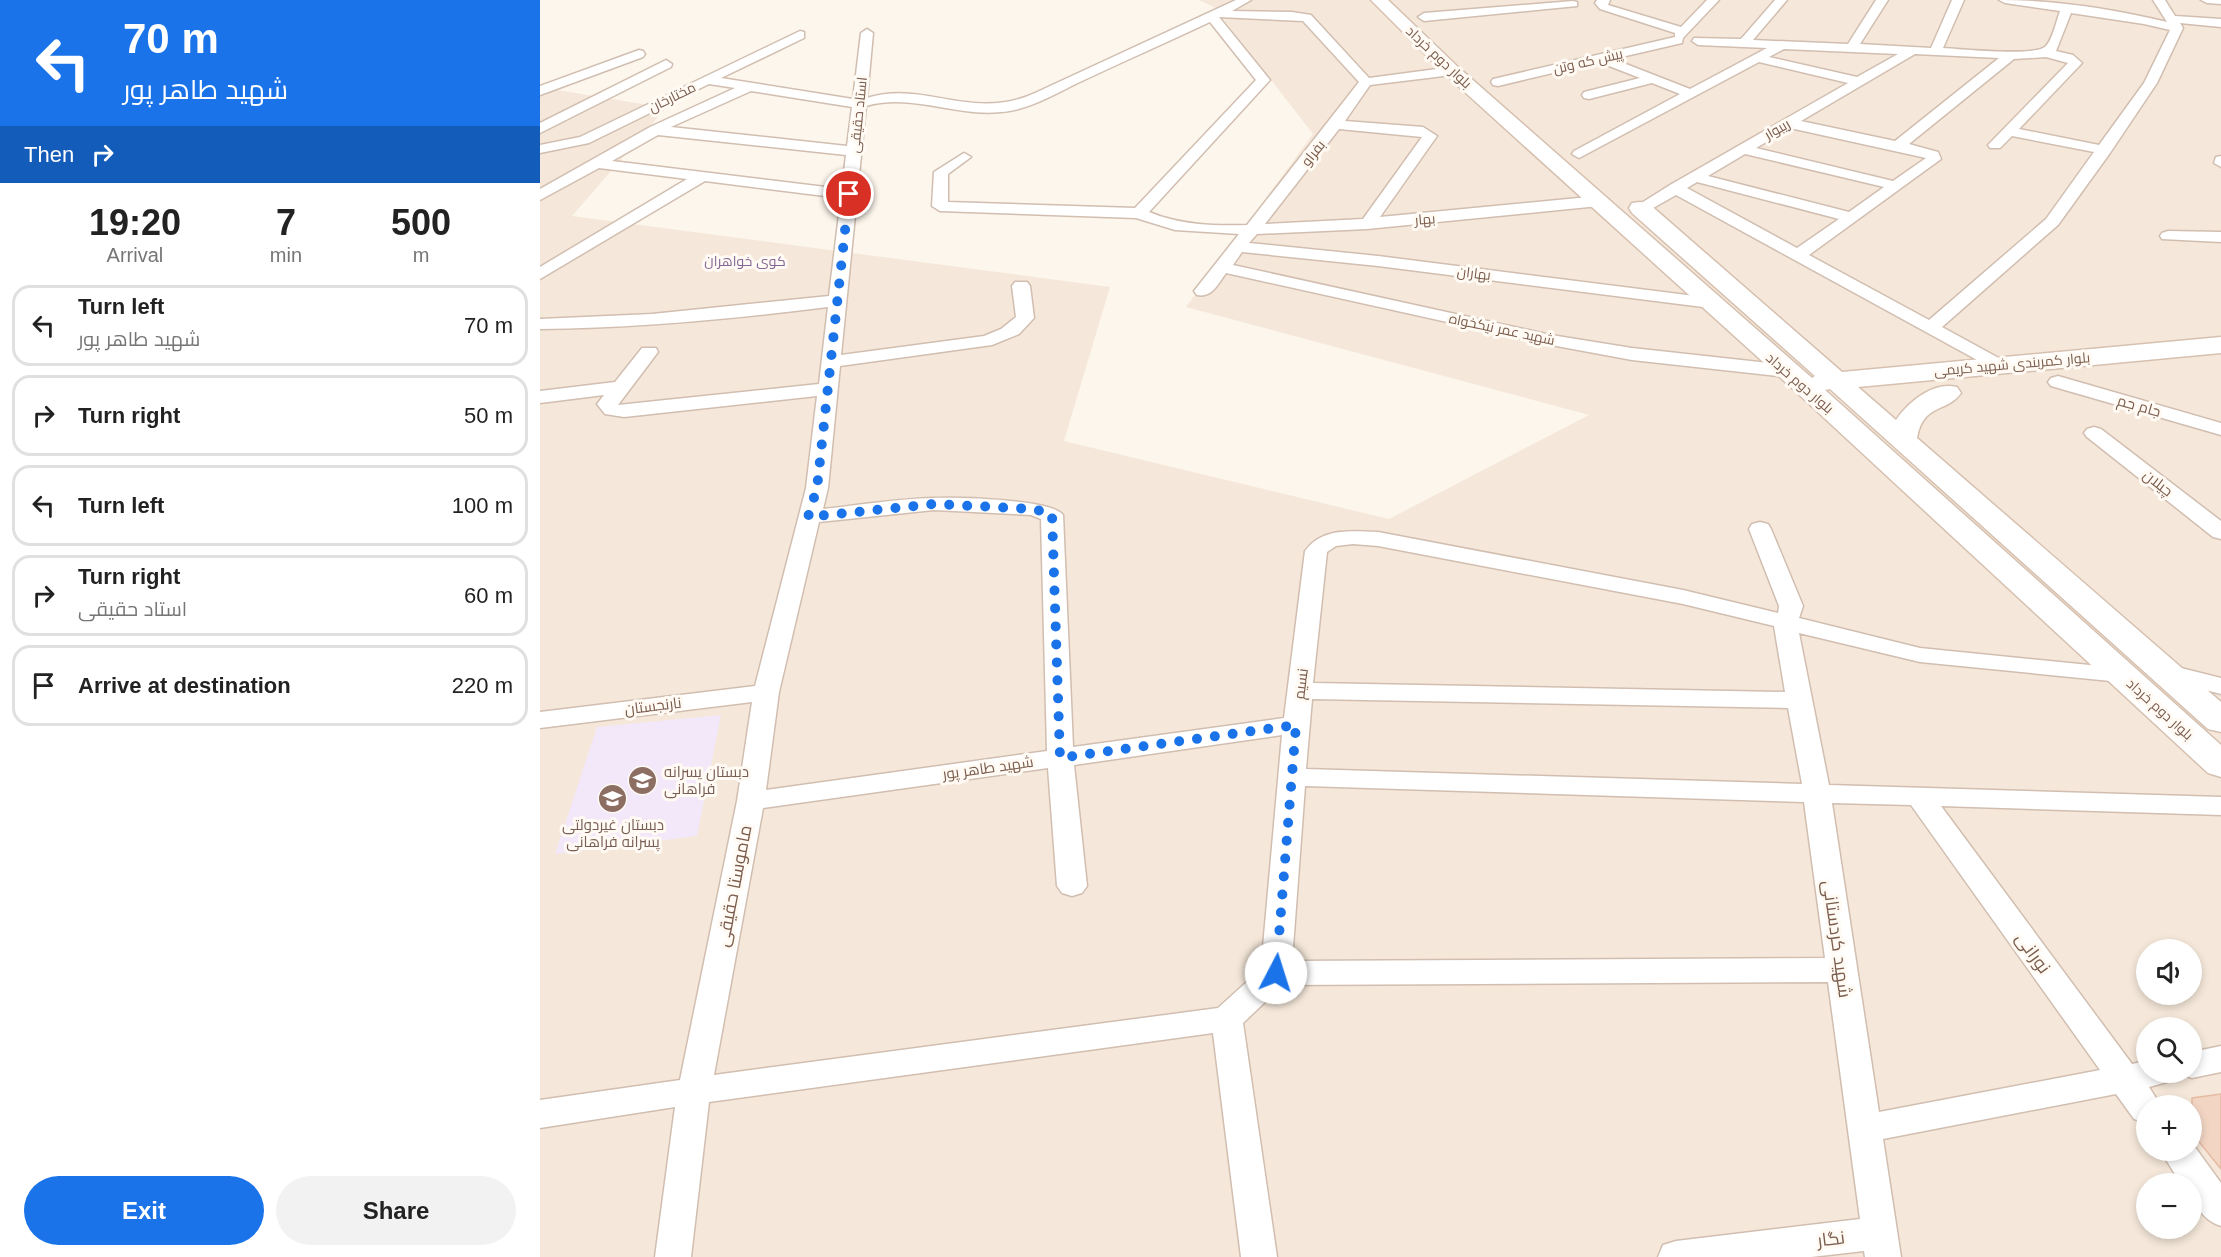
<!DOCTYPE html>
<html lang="en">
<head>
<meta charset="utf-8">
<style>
  :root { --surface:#fff; --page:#f2f2f2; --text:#222; --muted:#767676; --line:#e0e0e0; --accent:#1a73e8 }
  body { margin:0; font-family:Helvetica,Cairo,sans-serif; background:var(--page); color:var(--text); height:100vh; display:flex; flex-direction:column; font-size:22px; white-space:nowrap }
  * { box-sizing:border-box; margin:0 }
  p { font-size:20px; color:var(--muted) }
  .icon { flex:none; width:33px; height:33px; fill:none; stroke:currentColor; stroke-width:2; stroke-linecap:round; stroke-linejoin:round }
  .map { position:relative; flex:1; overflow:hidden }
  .drawer { display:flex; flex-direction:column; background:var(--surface); width:540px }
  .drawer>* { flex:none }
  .top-card { background:#1a73e8; color:#fff; overflow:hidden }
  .controls { position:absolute; left:1596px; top:939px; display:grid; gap:12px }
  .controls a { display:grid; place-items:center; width:66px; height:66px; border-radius:50%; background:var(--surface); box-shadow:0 3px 9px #0003; font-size:30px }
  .pin { position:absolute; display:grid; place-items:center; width:51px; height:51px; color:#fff; margin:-26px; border:3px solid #fff; border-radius:50%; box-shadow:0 2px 6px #0007 }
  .me { position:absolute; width:66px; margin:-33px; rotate:5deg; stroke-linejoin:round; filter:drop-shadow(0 0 4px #0008) }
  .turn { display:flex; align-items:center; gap:21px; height:126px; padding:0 24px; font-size:27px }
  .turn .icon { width:78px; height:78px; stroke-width:2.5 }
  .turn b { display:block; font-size:42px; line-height:51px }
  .then { display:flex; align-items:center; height:57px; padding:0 24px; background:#0003; gap:12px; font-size:22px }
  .eta { display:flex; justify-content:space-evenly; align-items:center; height:102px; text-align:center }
  .eta b { font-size:36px; font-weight:700; line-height:42px }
  .button { display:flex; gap:12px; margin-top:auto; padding:12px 24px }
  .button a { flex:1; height:69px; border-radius:36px; background:var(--accent); color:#fff; font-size:24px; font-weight:700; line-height:69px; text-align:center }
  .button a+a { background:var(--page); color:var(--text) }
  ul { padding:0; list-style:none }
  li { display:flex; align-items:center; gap:18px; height:81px; margin:0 12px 9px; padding:0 12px; border:3px solid var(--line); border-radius:18px }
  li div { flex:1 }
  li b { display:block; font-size:22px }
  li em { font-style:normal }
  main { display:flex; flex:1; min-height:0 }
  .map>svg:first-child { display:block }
  .residential { fill:#f5e8da; fill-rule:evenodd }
  .education { fill:#f3e8fa }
  .building { fill:#f3d5c3; stroke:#e6bba3; stroke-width:1.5 }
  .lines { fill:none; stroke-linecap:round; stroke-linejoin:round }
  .street-casing { stroke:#d1beb0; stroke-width:3 }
  .secondary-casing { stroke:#d6c0b0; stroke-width:3 }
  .street { fill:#fff; fill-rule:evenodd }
  .secondary { fill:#fff; fill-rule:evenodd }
  .route { stroke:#1a73e8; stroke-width:10; stroke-dasharray:0 18 }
  .labels { text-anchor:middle; stroke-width:6; stroke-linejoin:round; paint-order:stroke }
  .far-street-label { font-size:14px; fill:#7a5c4d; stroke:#fffaf3 }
  .far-neighbourhood-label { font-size:14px; fill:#846695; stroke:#fffaf3 }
  .street-label { font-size:15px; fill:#7a5c4d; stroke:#fffaf3 }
  .education-label { font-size:15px; fill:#785e54; stroke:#fffaf3; text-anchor:start }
  .near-street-label { font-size:18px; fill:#7a5c4d; stroke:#fffaf3 }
</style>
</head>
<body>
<main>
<section class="drawer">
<div class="top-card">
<div class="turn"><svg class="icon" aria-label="left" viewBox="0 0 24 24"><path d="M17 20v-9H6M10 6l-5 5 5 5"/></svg><div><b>70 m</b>شهید طاهر پور</div></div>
<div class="then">Then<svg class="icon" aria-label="right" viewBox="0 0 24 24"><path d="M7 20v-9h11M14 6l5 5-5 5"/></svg></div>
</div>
<div class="eta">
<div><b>19:20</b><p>Arrival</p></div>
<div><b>7</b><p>min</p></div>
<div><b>500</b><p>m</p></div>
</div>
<ul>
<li><svg class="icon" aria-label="left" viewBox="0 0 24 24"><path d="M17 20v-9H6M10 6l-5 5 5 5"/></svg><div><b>Turn left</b><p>شهید طاهر پور</p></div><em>70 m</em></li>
<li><svg class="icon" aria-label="right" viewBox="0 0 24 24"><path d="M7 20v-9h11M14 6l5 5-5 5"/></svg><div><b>Turn right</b></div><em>50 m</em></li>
<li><svg class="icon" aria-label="left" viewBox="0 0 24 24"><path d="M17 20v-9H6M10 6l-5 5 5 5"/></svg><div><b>Turn left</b></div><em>100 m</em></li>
<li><svg class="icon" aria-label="right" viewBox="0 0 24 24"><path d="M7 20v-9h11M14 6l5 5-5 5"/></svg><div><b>Turn right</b><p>استاد حقیقی</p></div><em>60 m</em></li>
<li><svg class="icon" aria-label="arrive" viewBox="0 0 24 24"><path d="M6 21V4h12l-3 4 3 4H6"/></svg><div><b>Arrive at destination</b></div><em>220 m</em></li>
</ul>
<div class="button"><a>Exit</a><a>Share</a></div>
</section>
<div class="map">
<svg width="1681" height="1257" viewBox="0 0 1681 1257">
  <rect width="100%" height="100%" fill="#fdf6ec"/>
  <path class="residential" d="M659,0h1022v1257h-1681v-1170l126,21 -94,108 538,71 -46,154 325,78 200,-104 -403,-108 127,-173 -99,-127zM1606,950h46v44h-46zM1606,1028h46v44h-46zM1606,1106h46v44h-46zM1606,1184h46v44h-46z"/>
  <polygon class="education" points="181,715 157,836 15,854 57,727"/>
  <polygon class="building" points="1681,1094 1681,1169 1652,1133 1652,1098"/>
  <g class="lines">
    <defs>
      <g id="street">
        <path d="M696,0h15l-19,11 60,1 19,3 58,63 83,-11 6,4 -6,4 -82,10 -25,36 78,6 14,9 -57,81 219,-21 8,5 -8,5 -232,23 -110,5 -8,9 129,13 333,42 6,1 3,4 -3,4 -6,1 -333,-42 -136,-14 -9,13 318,70 81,13 154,17 7,2 2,4 -2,4 -7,2 -154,-17 -81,-15 -325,-72c-8,11 -14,25 -29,22l-3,-4 45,-57 -64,-4 -39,-12 -196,-7 -8,-5 2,-34 30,-19 7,4 -23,17v28l187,6 121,-128 -46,-58c-42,20 -86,39 -128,59 -26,12 -52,29 -81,31 -46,5 -90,-19 -135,-6l-25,249 143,-19 17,-7 15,-12 -4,-31 3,-4h12l3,4 4,32 -15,16 -27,11 -152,21 -12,122 -5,21c36,-4 73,-10 110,-11 22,-1 119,1 130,17l10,232 211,-29 21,-167c17,-24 47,-20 73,-19l305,58 95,23 1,-7 -30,-77 3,-5 8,-2 8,2 3,5 32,77 -4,12 121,30 210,21 3,5 -3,5 -9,3 -201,-20 -121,-29 30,152 392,12v18l-280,-9 191,258 14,-3v11h29l-4,9 -22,6 12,19h-15v17l-12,-4 -18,-25 -233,45 18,118h-36l-1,-6 -53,6h-153l5,-12 13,-4 184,-22 -32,-237 -545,3 -40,38 34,234h-36l-28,-224 -504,69 -18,155h-36l20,-150 -135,21v-28l140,-20 57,-279 15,-99 -212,26v-16l215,-26 51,-198 11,-92 -193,21 -19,-3 -8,-10 7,-9 -64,8v-12l75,-9 27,-34h14l2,4 -40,53 201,-21 9,-77c-96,12 -191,21 -288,22v-10l112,-5 177,-18 12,-98 -136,-17 -165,98v-12l147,-88 -88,-11 -59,32v-11l110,-62 85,-39 -26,-4 -120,59 -49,10v-8l40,-8 220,-106 4,1v6l-83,40 132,21 8,-66 6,-4 6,4 -6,65c58,-18 104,24 168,-5zM679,17l84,4 56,61 -112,143c-33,1 -67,0 -98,-13l121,-132zM211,91l101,16 -5,39 -176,-19zM799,129l83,8 -59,82 -98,5zM118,135l188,20 -4,34 -230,-28zM394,510l97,5 10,4 6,232 -281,39 13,-98 40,-170zM813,544l25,2 305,58 91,22 11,66 -472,-9 14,-131 9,-6zM772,699l476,9 14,76 -496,-15zM742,735l-21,234 -43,39 -504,67 49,-267 285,-40 9,118 5,7 10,3 10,-3 5,-7 -13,-121zM765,786l499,16 21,156 -533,3zM1292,803l79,2 189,265 -221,42z"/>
        <path d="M1057,0h13l-2,5 73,22 26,-27h12l-36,38 -1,5 -69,16 77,30 77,-41 -69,-3 -6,-4 2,-3 47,1 34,-39h12l-34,40 95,4 28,-44h12l-28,44 71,4 21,-48h12l-21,48c17,1 94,9 103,-2 7,-8 10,-24 14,-35l-55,-8 -6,-3c56,0 114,9 168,22l-14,-22h12l10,16 46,3v8l-41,-4 3,5 -26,55 -47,70 -52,72 -116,102 64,35 2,4 -2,4 -7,2 -323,-177 -30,17h-12l-2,-3 38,-24 178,-102 -89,-21 -180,96 -7,-4 2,-3 106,-57 -28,-11 -63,16 -5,-1 -2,-3 2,-3 56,-14 -41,-16 -101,24 -5,-1 -2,-3 2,-3 182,-42v-4l-75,-24 -5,-6zM1531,13l73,11 26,6 -26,53 -45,62 -80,-16 63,-66 -9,-8 -17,-4zM1244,49l114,5 -41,23 -88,-20zM1375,54l84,4 -104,83 -94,-20zM1506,57l22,6 -80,82 2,3h10l12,-12 82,16 -48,67 -117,101 -120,-65 132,-96 -3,-7 -29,-8 105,-85zM1250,128l136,30 -33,23 -137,-33zM1205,154l139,33 -35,25 -141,-36zM1157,182l142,37 -42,29 -110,-60z"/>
        <polygon points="1661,0 1681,0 1681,4 1667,3"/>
        <polygon points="1033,1 1037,2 1037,6 884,21 878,17 884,13"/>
        <polygon points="99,50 103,51 105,54 103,57 0,95 0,86"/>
        <polygon points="126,60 132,64 131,67 0,133 0,123"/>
        <polygon points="1681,156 1681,167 1674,163 1676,157"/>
        <polygon points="1628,231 1681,232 1681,242 1622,239 1620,236 1622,233"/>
        <polygon points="1518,376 1681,423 1681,435 1511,386 1508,382 1511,378"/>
        <polygon points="1554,427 1561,429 1681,521 1681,539 1673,537 1547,437 1544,433 1547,429"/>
        <polygon points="1625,664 1681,678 1681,694 1616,677 1613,672 1616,667"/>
        <polygon points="1681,1046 1681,1072 1652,1078 1640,1074 1640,1072 1652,1072 1652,1052"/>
        <path d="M1652,1143l29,40v43c-19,-6 -29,-23 -29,-42h-11l-21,-34h32z"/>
      </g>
      <path id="secondary" d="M831,0h17l70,67 354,311 3,-2 -183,-163 -3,-5 3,-5 8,-1 8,1 194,169 379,-35v16l-363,34 38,33c13,-19 38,-39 61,-33l4,6c-14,20 -38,10 -44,45l304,264v30l-13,-3 -378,-340 -5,1 396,355v32l-13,-4 -414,-383 -348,-315z"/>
    </defs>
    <use href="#street" class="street-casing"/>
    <use href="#secondary" class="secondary-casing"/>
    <use href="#street" class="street"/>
    <use href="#secondary" class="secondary"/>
  </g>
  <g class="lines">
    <polyline class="route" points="309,194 277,488 268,517 394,504 493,509 512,514 520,758 756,725 736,973"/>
  </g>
  <defs>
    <symbol id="school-disc" viewBox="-11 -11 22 22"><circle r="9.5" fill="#8d6e63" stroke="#fffaf3"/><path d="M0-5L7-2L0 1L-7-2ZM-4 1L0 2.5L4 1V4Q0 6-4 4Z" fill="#fff"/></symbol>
  </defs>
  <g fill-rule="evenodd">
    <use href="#school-disc" x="86" y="764" width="33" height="33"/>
    <use href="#school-disc" x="56" y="782" width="33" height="33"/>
  </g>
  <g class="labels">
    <g class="far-street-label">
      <text transform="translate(899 57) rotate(43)" y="5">بلوار دوم خرداد</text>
      <text transform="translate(1048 61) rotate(-13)" y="5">پیش که وتن</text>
      <text transform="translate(132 97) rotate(-26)" y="5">مختارخان</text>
      <text transform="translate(318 115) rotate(-84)" y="5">استاد حقیقی</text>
      <text transform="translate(1237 129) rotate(-30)" y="5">ریبوار</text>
      <text transform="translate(773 153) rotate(-51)" y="5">بفراو</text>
      <text transform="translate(885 219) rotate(-5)" y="5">بهار</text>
      <text transform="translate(934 273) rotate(7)" y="5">بهاران</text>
      <text transform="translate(962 329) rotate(12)" y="5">شهید عمر نیکخواه</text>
      <text transform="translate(1472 364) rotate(-5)" y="5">بلوار کمربندی شهید کریمی</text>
      <text transform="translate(1260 383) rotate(41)" y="5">بلوار دوم خرداد</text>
      <text transform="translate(1620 709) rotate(42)" y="5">بلوار دوم خرداد</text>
    </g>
    <g class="far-neighbourhood-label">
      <text x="205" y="266">کوی خواهران</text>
    </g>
    <g class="street-label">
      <text transform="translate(1599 406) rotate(16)" y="5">جام جم</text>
      <text transform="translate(1618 483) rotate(38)" y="5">چیلان</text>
      <text transform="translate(761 684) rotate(-83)" y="5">نسیم</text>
      <text transform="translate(113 706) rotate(-7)" y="5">نارنجستان</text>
      <text transform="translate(448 768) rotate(-8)" y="5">شهید طاهر پور</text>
    </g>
    <g class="education-label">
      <text x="124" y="777">دبستان پسرانه<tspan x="124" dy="17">فراهانی</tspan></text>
      <text x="73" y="830" text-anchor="middle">دبستان غیردولتی<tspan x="73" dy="17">پسرانه فراهانی</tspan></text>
    </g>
    <g class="near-street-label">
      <text transform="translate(194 886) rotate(-79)" y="6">ماموستا حقیقی</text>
      <text transform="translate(1297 939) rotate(82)" y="6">شهید کردستانی</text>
      <text transform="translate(1493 953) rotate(54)" y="6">نورانی</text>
      <text transform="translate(1291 1239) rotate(-7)" y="6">نگار</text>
    </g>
  </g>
</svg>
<div class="controls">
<a><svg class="icon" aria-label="sound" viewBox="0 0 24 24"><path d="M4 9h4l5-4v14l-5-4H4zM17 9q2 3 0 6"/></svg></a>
<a><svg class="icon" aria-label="search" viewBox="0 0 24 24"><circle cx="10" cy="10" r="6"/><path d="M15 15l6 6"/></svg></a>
<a>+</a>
<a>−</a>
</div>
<div class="pin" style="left:309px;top:194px;background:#d93025"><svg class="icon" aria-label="arrive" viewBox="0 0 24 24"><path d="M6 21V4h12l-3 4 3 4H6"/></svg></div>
<svg class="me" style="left:736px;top:973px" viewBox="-20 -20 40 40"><circle r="19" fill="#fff"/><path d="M0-13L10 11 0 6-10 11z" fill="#1a73e8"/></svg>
</div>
</main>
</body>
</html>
